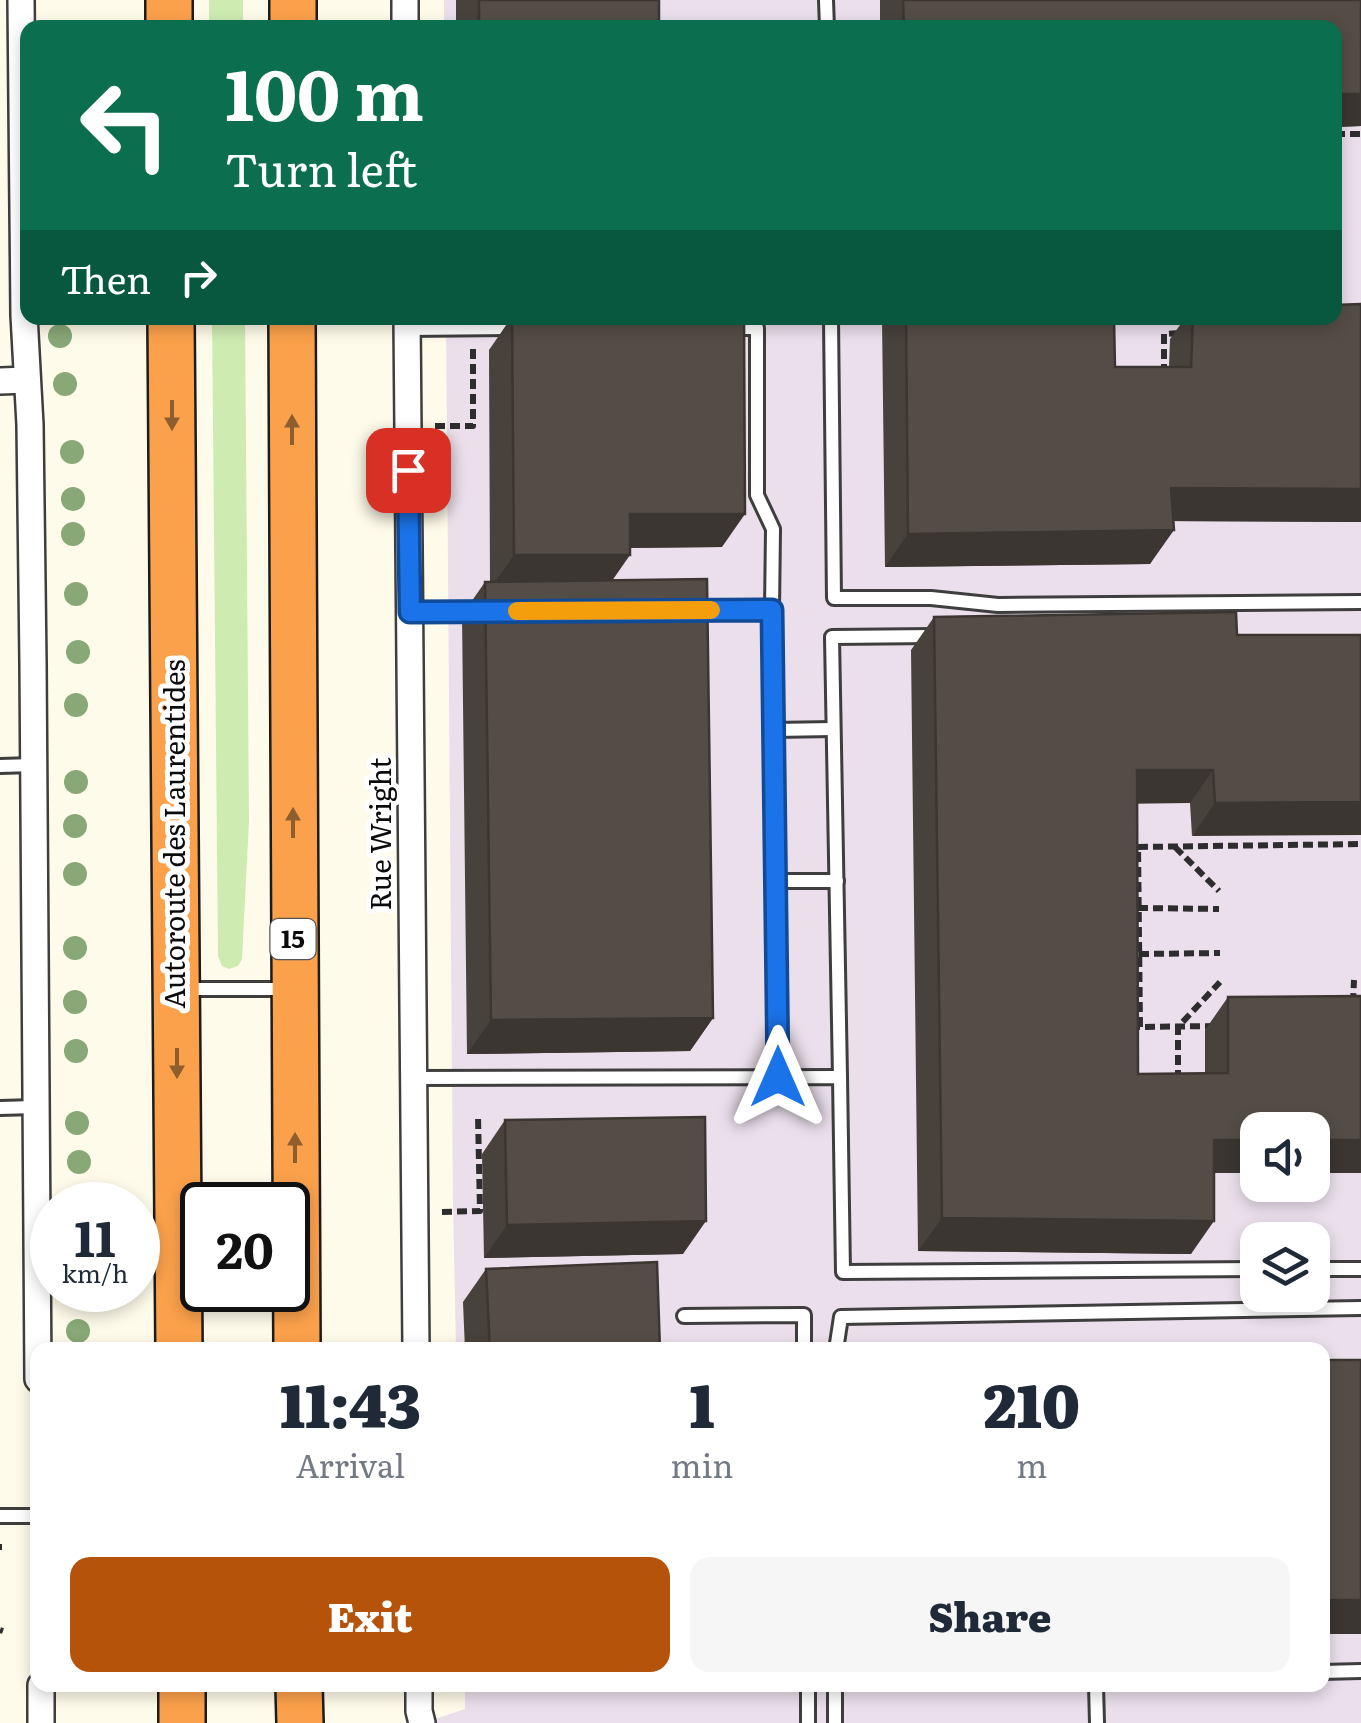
<!DOCTYPE html>
<html lang="en">
<head>
<meta charset="utf-8">
<style>
  :root { --surface:#fff; --page:#f6f6f7; --text:#1f2937; --muted:#747a83; --accent:#b45309 }
  body { margin:0; font-family:Literata,serif; background:var(--page); color:var(--text); height:100vh; display:flex; flex-direction:column; font-size:38px; white-space:nowrap }
  * { box-sizing:border-box; margin:0 }
  p { font-size:32px; color:var(--muted) }
  .icon { flex:none; width:55px; height:55px; fill:none; stroke:currentColor; stroke-width:2; stroke-linecap:round; stroke-linejoin:round }
  .map { position:relative; flex:1; overflow:hidden }
  .details { position:absolute; left:30px; top:1342px; width:1300px; height:350px; display:flex; flex-direction:column; background:var(--surface); border-radius:20px; box-shadow:0 5px 15px #0003 }
  .details>* { flex:none }
  .top-card { position:absolute; left:20px; top:20px; width:1322px; height:305px; border-radius:20px; box-shadow:0 5px 15px #0003; background:#0b6e4f; color:#fff; overflow:hidden }
  .controls { position:absolute; left:1240px; top:1112px; display:grid; gap:20px }
  .controls a { display:grid; place-items:center; width:90px; height:90px; border-radius:20px; background:var(--surface); box-shadow:0 5px 15px #0003; font-size:50px }
  .speed { position:absolute; left:30px; top:1182px; display:flex; gap:20px; font-size:50px; font-weight:700; text-align:center }
  .speed>* { display:grid; place-content:center; width:130px; height:130px; border-radius:50%; background:var(--surface); box-shadow:0 5px 15px #0003; line-height:1 }
  .speed small { font-size:25px; font-weight:400 }
  .speed .limit { border:5px solid #111; border-radius:15px; background:#fff; color:#111 }
  .pin { position:absolute; display:grid; place-items:center; width:85px; height:85px; color:#fff; margin:-42px; border-radius:20px; box-shadow:0 5px 15px #0006 }
  .me { position:absolute; width:110px; margin:-55px; rotate:0deg; stroke-linejoin:round; filter:drop-shadow(0 0 8px #0008) }
  .turn { display:flex; align-items:center; gap:35px; height:210px; padding:0 40px; font-size:45px }
  .turn .icon { width:130px; height:130px; stroke-width:2.5 }
  .turn b { display:block; font-size:70px; line-height:85px }
  .then { display:flex; align-items:center; height:95px; padding:0 40px; background:#0003; gap:20px; font-size:38px }
  .eta { display:flex; justify-content:space-evenly; align-items:center; height:170px; text-align:center }
  .eta b { font-size:60px; font-weight:800; line-height:70px }
  .action { display:flex; gap:20px; margin-top:auto; padding:20px 40px }
  .action a { flex:1; height:115px; border-radius:20px; background:var(--accent); color:#fff; font-size:40px; font-weight:800; line-height:115px; text-align:center }
  .action a+a { background:var(--page); color:var(--text) }
  .map>svg:first-child { display:block }
  .industrial { fill:#eadfeb; fill-rule:evenodd }
  .green { fill:#ceebb2 }
  .lines { fill:none; stroke-linecap:round; stroke-linejoin:round }
  .lane-casing { stroke:#3e3e3e; stroke-width:18 }
  .street-casing { stroke:#3e3e3e; stroke-width:30 }
  .highway-casing { stroke:#1c1c1c; stroke-width:50 }
  .path { stroke:#2d2d2d; stroke-width:6; stroke-dasharray:10 5; stroke-linecap:butt }
  .lane { stroke:#fff; stroke-width:12 }
  .street { stroke:#fff; stroke-width:25 }
  .highway { stroke:#fba14b; stroke-width:45 }
  .tree { fill:#88a877 }
  .wall { fill:#48423d }
  .shaded-wall { fill:#3b3632 }
  .building { fill:#544d47; stroke:#3b3632; stroke-width:2.5 }
  .oneway { fill:#8f5e2e }
  .route-casing { stroke:#114b97; stroke-width:25 }
  .route { stroke:#1a73e8; stroke-width:18 }
  .slow { stroke:#f59e0b; stroke-width:18 }
  .labels { text-anchor:middle; stroke-width:10; stroke-linejoin:round; paint-order:stroke }
  .shield { fill:#fff; stroke:#545454; stroke-width:2.5 }
  .shield-label { font-size:25px; font-weight:bold; fill:#0b0b0b }
  .street-label { font-size:28px; fill:#0b0b0b; stroke:#fff }
</style>
</head>
<body>
<div class="map">
<svg width="1361" height="1723" viewBox="0 0 1361 1723">
  <rect width="100%" height="100%" fill="#fffbea"/>
  <path class="industrial" d="M444,0h917v1723h-938l42,-14v-24h857v-335h-866l-3,-146 -7,-886h889v-290h-891zM1258,1130h54v55h-54zM1258,1240h54v55h-54z"/>
  <g class="green">
    <rect x="209" y="0" width="34" height="27"/>
    <polygon points="212,318 245,318 249,821 242,959 238,966 229,969 222,966 218,956"/>
  </g>
  <g class="lines">
    <defs>
      <g id="lane">
        <polyline points="826,0 827,28"/>
        <polyline points="831,318 834,598 931,598 998,605 1361,602"/>
        <polyline points="407,329 520,328"/>
        <polyline points="695,610 772,610 773,529 757,495 757,328 730,328"/>
        <polyline points="772,610 779,1077"/>
        <polyline points="410,611 480,611"/>
        <polyline points="774,730 833,729"/>
        <polyline points="0,766 34,765"/>
        <polyline points="777,881 837,881"/>
        <polyline points="184,989 289,989"/>
        <polyline points="840,1077 832,637 934,636"/>
        <polyline points="413,1078 840,1077 843,1272 1258,1269"/>
        <polyline points="0,1108 35,1107"/>
        <polyline points="1312,1269 1361,1269"/>
        <polyline points="684,1316 804,1315 804,1350"/>
        <polyline points="836,1350 841,1317 1361,1308"/>
        <polyline points="0,1516 38,1516"/>
        <polyline points="1322,1672 1361,1671"/>
        <polyline points="808,1685 808,1723"/>
        <polyline points="835,1685 835,1723"/>
        <polyline points="1096,1685 1097,1723"/>
      </g>
      <g id="street">
        <polyline points="21,0 24,315 30,425 33,663 38,1379"/>
        <polyline points="405,0 405,28"/>
        <polyline points="407,318 416,1350"/>
        <polyline points="0,381 27,380"/>
        <polyline points="41,1685 41,1723"/>
        <polyline points="419,1685 419,1711 422,1723"/>
      </g>
      <g id="highway">
        <polyline points="169,0 169,28"/>
        <polyline points="293,28 293,0"/>
        <polyline points="171,318 179,1350"/>
        <polyline points="292,318 297,1350"/>
        <polyline points="182,1685 182,1723"/>
        <polyline points="299,1685 300,1723"/>
      </g>
    </defs>
    <use href="#lane" class="lane-casing"/>
    <use href="#street" class="street-casing"/>
    <use href="#highway" class="highway-casing"/>
    <g class="path">
      <polyline points="1335,134 1361,134"/>
      <polyline points="1164,374 1164,334 1181,333"/>
      <polyline points="435,426 473,426 473,347"/>
      <polyline points="1175,847 1219,891"/>
      <polyline points="1138,908 1219,909"/>
      <polyline points="1139,954 1220,953"/>
      <polyline points="1353,1003 1354,980"/>
      <polyline points="1215,1026 1140,1027 1138,847 1361,844"/>
      <polyline points="1178,1080 1178,1027 1220,982"/>
      <polyline points="442,1212 480,1211 478,1116"/>
      <polyline points="0,1547 2,1547"/>
      <polyline points="0,1630 3,1631"/>
    </g>
    <use href="#lane" class="lane"/>
    <use href="#street" class="street"/>
    <use href="#highway" class="highway"/>
  </g>
  <g class="tree">
    <circle cx="60" cy="336" r="12"/>
    <circle cx="65" cy="384" r="12"/>
    <circle cx="72" cy="452" r="12"/>
    <circle cx="73" cy="499" r="12"/>
    <circle cx="73" cy="534" r="12"/>
    <circle cx="76" cy="594" r="12"/>
    <circle cx="78" cy="652" r="12"/>
    <circle cx="76" cy="705" r="12"/>
    <circle cx="76" cy="782" r="12"/>
    <circle cx="75" cy="826" r="12"/>
    <circle cx="75" cy="874" r="12"/>
    <circle cx="75" cy="948" r="12"/>
    <circle cx="75" cy="1002" r="12"/>
    <circle cx="76" cy="1051" r="12"/>
    <circle cx="77" cy="1123" r="12"/>
    <circle cx="79" cy="1162" r="12"/>
    <circle cx="78" cy="1331" r="12"/>
  </g>
  <g class="wall">
    <rect x="456" y="0" width="203" height="28"/>
    <polygon points="880,0 1361,0 1361,126 1335,127 1335,28 880,28"/>
    <polygon points="511,318 722,547 630,548 612,580 713,1018 690,1051 467,1054 462,615 485,582 490,582 489,350"/>
    <polygon points="882,318 1114,318 1115,367 1169,367 1170,339 1185,318 1335,318 1361,522 1173,521 1150,564 885,567"/>
    <polygon points="934,617 1237,635 1361,635 1192,836 1190,803 1137,803 1138,1074 1205,1073 1205,1030 1228,997 1361,996 1214,1173 1191,1254 918,1251 911,650"/>
    <polygon points="505,1120 683,1254 484,1258 482,1154"/>
    <polygon points="486,1269 660,1350 465,1350 463,1302"/>
  </g>
  <g class="shaded-wall">
    <polygon points="1335,94 1361,94 1361,126 1335,127"/>
    <polygon points="1171,488 1361,489 1361,522 1147,521"/>
    <polygon points="630,514 745,514 722,547 607,548"/>
    <polygon points="1174,530 1150,564 885,567 908,534"/>
    <polygon points="514,555 630,555 607,588 490,589"/>
    <polygon points="1137,770 1213,770 1190,803 1114,804"/>
    <polygon points="1361,802 1361,835 1192,836 1215,803"/>
    <polygon points="713,1018 690,1051 467,1054 491,1020"/>
    <polygon points="1214,1140 1258,1140 1258,1173 1190,1173"/>
    <rect x="1312" y="1140" width="49" height="33"/>
    <polygon points="942,1218 1214,1221 1191,1254 918,1251"/>
    <polygon points="706,1221 683,1254 484,1258 507,1225"/>
    <rect x="1322" y="1600" width="39" height="34"/>
    <polygon points="920,1685 1061,1685 1060,1687"/>
  </g>
  <g class="building">
    <rect x="479" y="0" width="180" height="28"/>
    <polygon points="903,0 1361,0 1361,94 1335,94 1335,28 904,28"/>
    <polygon points="1361,304 1361,489 1171,488 1174,530 908,534 906,318 1114,318 1115,367 1191,367 1193,318 1335,318 1335,305"/>
    <polygon points="512,318 744,318 745,514 630,514 630,555 514,555"/>
    <polygon points="707,579 713,1018 491,1020 485,582"/>
    <polygon points="1236,612 1237,635 1361,635 1361,802 1215,803 1213,770 1137,770 1138,1074 1228,1073 1228,997 1361,996 1361,1140 1312,1140 1312,1130 1258,1130 1258,1140 1214,1140 1214,1221 942,1218 934,617"/>
    <polygon points="705,1117 706,1221 507,1225 505,1120"/>
    <polygon points="657,1262 660,1350 490,1350 486,1269"/>
    <rect x="1322" y="1360" width="39" height="240"/>
  </g>
  <defs><path id="oneway-solid" d="M-6-.8H1V-3.2L6.5 0L1 3.2V.8H-6Z" transform="scale(2.5)"/></defs>
  <g class="oneway">
    <use href="#oneway-solid" transform="translate(172 415) rotate(90)"/>
    <use href="#oneway-solid" transform="translate(292 430) rotate(-90)"/>
    <use href="#oneway-solid" transform="translate(293 823) rotate(-90)"/>
    <use href="#oneway-solid" transform="translate(177 1063) rotate(90)"/>
    <use href="#oneway-solid" transform="translate(295 1148) rotate(-90)"/>
  </g>
  <g class="lines">
    <defs>
      <polyline id="route" points="408,470 410,612 772,610 778,1077"/>
    </defs>
    <use href="#route" class="route-casing"/>
    <use href="#route" class="route"/>
    <polyline class="slow" points="517,611 711,610"/>
  </g>
  <g class="labels">
    <rect class="shield" x="270.5" y="919" width="45" height="40" rx="8"/>
    <g class="shield-label">
      <text x="293" y="948">15</text>
    </g>
    <g class="street-label">
      <text transform="translate(175 834) rotate(-90)" y="10">Autoroute des Laurentides</text>
      <text transform="translate(381 834) rotate(-90)" y="10">Rue Wright</text>
    </g>
  </g>
</svg>
<div class="controls">
<a><svg class="icon" aria-label="sound" viewBox="0 0 24 24"><path d="M4 9h4l5-4v14l-5-4H4zM17 9q2 3 0 6"/></svg></a>
<a><svg class="icon" aria-label="layers" viewBox="0 0 24 24"><path d="M12 4l9 5-9 5-9-5zM3 14l9 5 9-5"/></svg></a>
</div>
<div class="speed"><div>11<small>km/h</small></div><div class="limit">20</div></div>
<div class="pin" style="left:408px;top:470px;background:#d93025"><svg class="icon" aria-label="arrive" viewBox="0 0 24 24"><path d="M6 21V4h12l-3 4 3 4H6"/></svg></div>
<svg class="me" style="left:778px;top:1077px" viewBox="-20 -20 40 40"><path d="M0-17L14 15 0 8-14 15z" fill="#1a73e8" stroke="#fff" stroke-width="4"/></svg>
<div class="top-card">
<div class="turn"><svg class="icon" aria-label="left" viewBox="0 0 24 24"><path d="M17 20v-9H6M10 6l-5 5 5 5"/></svg><div><b>100 m</b>Turn left</div></div>
<div class="then">Then<svg class="icon" aria-label="right" viewBox="0 0 24 24"><path d="M7 20v-9h11M14 6l5 5-5 5"/></svg></div>
</div>
<section class="details">
<div class="eta">
<div><b>11:43</b><p>Arrival</p></div>
<div><b>1</b><p>min</p></div>
<div><b>210</b><p>m</p></div>
</div>
<div class="action"><a>Exit</a><a>Share</a></div>
</section>
</div>
</body>
</html>
